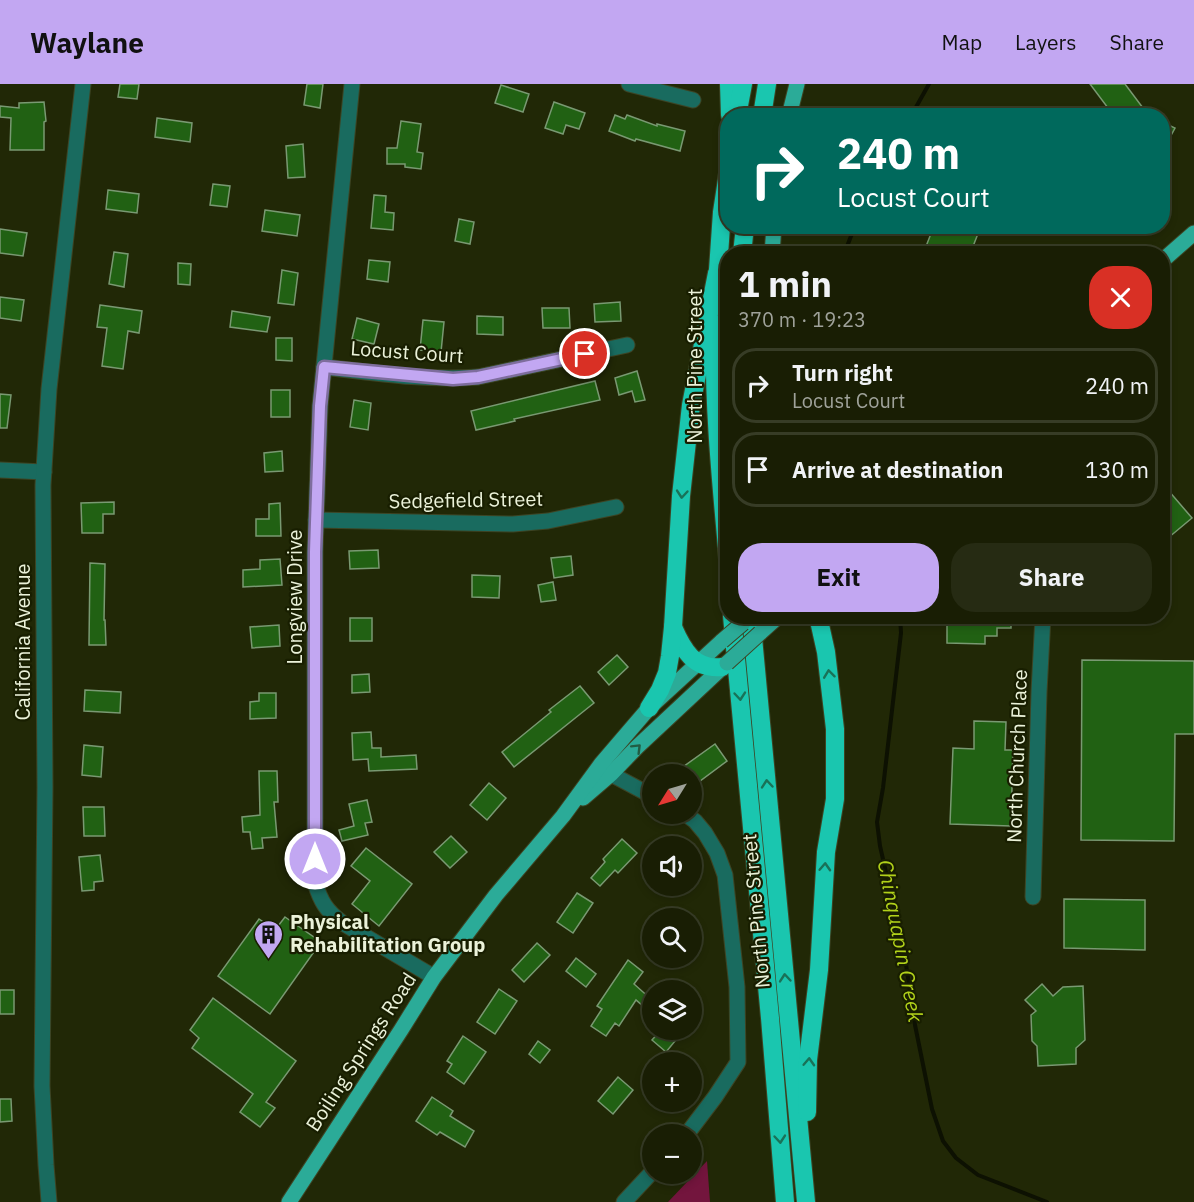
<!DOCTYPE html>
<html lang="en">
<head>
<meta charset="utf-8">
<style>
  :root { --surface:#191e04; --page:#262b13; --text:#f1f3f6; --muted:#9fa29a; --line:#373c26; --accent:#c2a7f2 }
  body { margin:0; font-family:"IBM Plex Sans",sans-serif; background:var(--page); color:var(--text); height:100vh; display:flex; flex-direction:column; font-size:22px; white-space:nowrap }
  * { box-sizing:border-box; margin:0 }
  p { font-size:20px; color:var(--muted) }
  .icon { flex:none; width:33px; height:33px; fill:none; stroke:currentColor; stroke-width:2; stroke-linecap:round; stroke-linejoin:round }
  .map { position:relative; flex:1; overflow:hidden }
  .sheet { position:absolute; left:720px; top:162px; width:450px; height:378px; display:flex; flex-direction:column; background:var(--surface); border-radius:24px; box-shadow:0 3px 9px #0003,0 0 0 2px var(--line) }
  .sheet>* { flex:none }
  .top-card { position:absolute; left:720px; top:24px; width:450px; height:126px; border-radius:24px; box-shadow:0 3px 9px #0003,0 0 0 2px var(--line); background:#00695c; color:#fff; overflow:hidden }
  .needle { width:39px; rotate:233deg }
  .tools { position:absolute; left:642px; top:680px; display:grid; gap:12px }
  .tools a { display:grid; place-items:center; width:60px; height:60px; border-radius:50%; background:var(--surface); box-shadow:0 3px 9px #0003,0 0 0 2px var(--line); font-size:30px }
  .pin { position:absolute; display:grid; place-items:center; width:51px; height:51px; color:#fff; margin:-26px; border:3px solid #fff; border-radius:50%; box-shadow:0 2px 6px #0007 }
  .me { position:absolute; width:66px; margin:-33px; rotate:0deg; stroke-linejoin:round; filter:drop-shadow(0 0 4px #0008) }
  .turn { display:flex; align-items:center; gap:21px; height:126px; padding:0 18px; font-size:27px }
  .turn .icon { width:78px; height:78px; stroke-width:2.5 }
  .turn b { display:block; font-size:42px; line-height:51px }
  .round { display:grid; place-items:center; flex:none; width:63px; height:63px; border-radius:24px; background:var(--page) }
  .head { display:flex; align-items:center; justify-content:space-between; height:102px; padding:0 18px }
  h1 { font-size:36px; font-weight:800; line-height:45px }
  .button { display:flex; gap:12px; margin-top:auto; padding:12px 18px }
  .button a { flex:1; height:69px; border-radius:24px; background:var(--accent); color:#111; font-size:24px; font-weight:800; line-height:69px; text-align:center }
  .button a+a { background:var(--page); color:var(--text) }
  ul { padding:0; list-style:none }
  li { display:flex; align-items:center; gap:18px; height:75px; margin:0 12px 9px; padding:0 6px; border:3px solid var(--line); border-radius:24px }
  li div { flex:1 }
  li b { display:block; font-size:22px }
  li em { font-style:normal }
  header { display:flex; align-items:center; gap:36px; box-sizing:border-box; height:84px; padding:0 30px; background:var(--accent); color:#111 }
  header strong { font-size:28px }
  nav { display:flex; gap:33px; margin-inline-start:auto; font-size:21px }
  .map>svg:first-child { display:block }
  .green { fill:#73153d }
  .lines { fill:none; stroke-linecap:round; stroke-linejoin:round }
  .stream { stroke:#0d1102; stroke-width:4 }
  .building { fill:#216113; stroke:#799972; stroke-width:1.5 }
  .minor-casing { stroke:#3d4424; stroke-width:17 }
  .major-casing { stroke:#3d4424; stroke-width:17 }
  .highway-casing { stroke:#3d4424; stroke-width:20 }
  .minor { stroke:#196b5f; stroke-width:15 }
  .major { stroke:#2bab98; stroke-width:15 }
  .highway { stroke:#1ac6af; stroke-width:18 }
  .major-bridge-casing { stroke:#3d4424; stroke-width:17; stroke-linecap:butt }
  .major-bridge { stroke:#2bab98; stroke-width:15 }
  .oneway { stroke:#197258 }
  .oneway2 { stroke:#215d44 }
  .route-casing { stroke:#7e6d9d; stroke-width:15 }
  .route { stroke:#c2a7f2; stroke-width:10 }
  .labels { text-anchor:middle; stroke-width:4.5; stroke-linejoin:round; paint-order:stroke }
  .street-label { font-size:20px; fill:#ebf2d9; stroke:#181e00 }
  .poi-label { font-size:20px; font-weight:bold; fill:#ebf2d9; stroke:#181e00; text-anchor:start }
  .water-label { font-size:21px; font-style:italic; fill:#b1d11a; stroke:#181e00 }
</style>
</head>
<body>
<header>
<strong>Waylane</strong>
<nav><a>Map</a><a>Layers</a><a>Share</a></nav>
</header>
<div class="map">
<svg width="1194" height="1118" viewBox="0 0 1194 1118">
  <rect width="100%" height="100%" fill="#212806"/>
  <polygon class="green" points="707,1077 710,1118 668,1118"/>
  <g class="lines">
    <g class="stream">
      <polyline points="911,32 929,0"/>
      <polyline points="844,170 855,142"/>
      <polyline points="900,532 901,549 883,704 877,738 880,762 904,867 915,941 932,1025 943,1057 956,1074 978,1091 1047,1118"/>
    </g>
  </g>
  <g class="building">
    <polygon points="120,0 139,0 137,15 118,13"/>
    <polygon points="307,0 323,0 320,24 304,21"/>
    <polygon points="1090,0 1125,0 1149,32 1114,32"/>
    <polygon points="501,1 529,10 523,28 495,19"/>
    <polygon points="44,18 46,37 44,38 44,66 10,66 11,34 0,33 0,22 19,24 19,19"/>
    <polygon points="554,18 585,29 579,45 566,41 563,50 545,44"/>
    <polygon points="615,31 625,35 627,31 657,42 657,40 685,47 680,67 636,55 635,57 609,47"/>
    <polygon points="157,34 192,39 190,58 155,53"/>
    <polygon points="401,37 421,40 417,68 423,69 421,85 405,83 405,80 387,80 387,64 397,64"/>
    <polygon points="1162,38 1175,44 1162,68"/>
    <polygon points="303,60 305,93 288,94 286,62"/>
    <polygon points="213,100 230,102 227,123 210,121"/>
    <polygon points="108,106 139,110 137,129 106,125"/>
    <polygon points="374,111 386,112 385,128 394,129 393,146 371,144"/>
    <polygon points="265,126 300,131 297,152 262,147"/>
    <polygon points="459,135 474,138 470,160 455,157"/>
    <polygon points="934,142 981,142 970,170 923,170"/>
    <polygon points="0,145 27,149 23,172 0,169"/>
    <polygon points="114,168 128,170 124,203 109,200"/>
    <polygon points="369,176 390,178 388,198 367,195"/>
    <polygon points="178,179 191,180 190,201 178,200"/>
    <polygon points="282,186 298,189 294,221 278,219"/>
    <polygon points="0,213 24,216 21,237 0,234"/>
    <polygon points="620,218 621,237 595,238 594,220"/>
    <polygon points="100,221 142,227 139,249 128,247 123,285 102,282 107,244 97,243"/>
    <polygon points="542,224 569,224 570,244 543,244"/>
    <polygon points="232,227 270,233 267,248 230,243"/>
    <polygon points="477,232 503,233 503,251 477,250"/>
    <polygon points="357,234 379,240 374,260 352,255"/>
    <polygon points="423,236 444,238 441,268 420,266"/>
    <polygon points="276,254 292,254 292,277 276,276"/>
    <polygon points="637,287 645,316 635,318 632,307 619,311 615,294"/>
    <polygon points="595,297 600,316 514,335 515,337 476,346 471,327"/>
    <rect x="271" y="306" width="19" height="27"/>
    <polygon points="0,310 11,311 7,344 0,344"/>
    <polygon points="354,316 371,319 368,346 350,343"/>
    <polygon points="282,367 283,387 265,388 264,369"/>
    <polygon points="1162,399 1192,434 1162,459"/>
    <polygon points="114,418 114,430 103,430 103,449 82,449 81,419"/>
    <polygon points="280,419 281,452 256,452 256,435 269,435 269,420"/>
    <polygon points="378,466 379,484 350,485 349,467"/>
    <polygon points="571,472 573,491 554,494 551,474"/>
    <polygon points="280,475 282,501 243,503 243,486 260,485 260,476"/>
    <polygon points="90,479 105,480 104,536 105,536 106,561 89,561"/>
    <polygon points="472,491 500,492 499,514 472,513"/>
    <polygon points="553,498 556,516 541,518 538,501"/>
    <polygon points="947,532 1011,532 1011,544 997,544 997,552 985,552 985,560 947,559"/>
    <rect x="350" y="534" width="22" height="23"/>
    <polygon points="279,541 280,562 252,564 250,543"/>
    <polygon points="617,571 628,583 609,601 598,588"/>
    <polygon points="1082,576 1194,577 1194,650 1175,650 1174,757 1081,756"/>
    <polygon points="369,590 370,608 352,609 352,591"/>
    <polygon points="580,602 594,619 514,683 502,668 551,628 549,626"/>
    <polygon points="85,606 121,608 120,629 84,627"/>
    <polygon points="259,609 276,609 276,634 250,635 250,618 259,617"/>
    <polygon points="974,637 1006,638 1005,666 1013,666 1011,742 950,740 953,664 974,665"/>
    <polygon points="371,648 372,664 381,664 381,673 416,671 417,685 369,687 368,675 353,676 352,649"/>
    <polygon points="715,660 727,677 692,703 692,690 673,690"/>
    <polygon points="84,661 103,663 101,693 82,691"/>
    <polygon points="259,687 277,687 278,718 274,718 277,753 262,754 263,764 252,765 250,748 243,748 242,733 260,731"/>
    <polygon points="489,699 506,714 487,736 470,721"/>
    <polygon points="367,716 372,738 365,739 368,751 342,757 339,746 354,742 349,720"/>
    <polygon points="83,723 104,723 105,752 84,752"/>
    <polygon points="451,752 467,768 450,784 434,768"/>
    <polygon points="622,755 637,769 618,789 615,786 600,802 591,794 605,778 603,775"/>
    <polygon points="366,764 412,800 379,842 352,820 370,797 351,782"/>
    <polygon points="100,771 103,797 94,798 94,806 82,807 79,773"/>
    <polygon points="577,809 593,819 573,849 557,838"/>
    <polygon points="1064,815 1145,816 1145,866 1064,864"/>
    <polygon points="285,833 321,858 270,930 218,892 259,835 275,846"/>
    <polygon points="537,859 550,871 524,898 512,886"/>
    <polygon points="576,874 596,890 586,903 566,887"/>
    <polygon points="628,876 643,888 634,900 652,916 652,930 636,916 619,942 615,939 606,952 591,942 602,925 597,922"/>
    <polygon points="1042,900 1053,912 1063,903 1083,902 1085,956 1076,964 1076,980 1038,982 1037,962 1032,957 1031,931 1036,927 1025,916"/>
    <polygon points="499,905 517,917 495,950 477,938"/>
    <rect x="0" y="906" width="14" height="24"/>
    <polygon points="213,914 296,977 266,1018 275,1024 260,1043 240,1028 253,1010 192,964 199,954 190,946"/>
    <polygon points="662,945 685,945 666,968 652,956"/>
    <polygon points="463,952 486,968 464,1000 447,988 452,980 447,977"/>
    <polygon points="538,957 550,966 540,979 529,970"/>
    <polygon points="618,993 633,1006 613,1030 598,1017"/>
    <polygon points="432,1013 453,1027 450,1032 474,1047 465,1063 440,1048 437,1051 416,1037"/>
    <polygon points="0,1015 11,1015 12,1037 0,1038"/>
  </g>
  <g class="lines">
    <defs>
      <g id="minor">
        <path d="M352,0l-32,322 -5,146v331c6,19 11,27 26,39l93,55"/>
        <polyline points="629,0 693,16"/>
        <path d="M324,283c51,6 103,14 154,10l149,-32"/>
        <polyline points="0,386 44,388"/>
        <polyline points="316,436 513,440 548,437 616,423"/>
        <polyline points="602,681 611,690 652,712"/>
        <polyline points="684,729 695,737 705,749 717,769 725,791 737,903 738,978 715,1013 687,1050"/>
        <polyline points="1033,813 1039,608 1043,532"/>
        <polyline points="49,1118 46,1081 42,1002 45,703 43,401 49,305 83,0"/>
        <polyline points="624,1118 652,1088"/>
      </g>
      <g id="major">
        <polyline points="789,32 797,0"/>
        <polyline points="772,170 774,142"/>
        <polyline points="1162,177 1194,149"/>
        <polyline points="760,549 779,532"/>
        <polyline points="583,714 611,690 637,663 727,579"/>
        <polyline points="289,1118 401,946 434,893 496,811 563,732 601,680 649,624 722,557"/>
      </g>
      <g id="highway">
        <polyline points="729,0 730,31"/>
        <polyline points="737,32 743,0"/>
        <polyline points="762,32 767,0"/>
        <polyline points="742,170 745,142"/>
        <polyline points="717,200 722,128 728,89"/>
        <path d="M715,240c-2,79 6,157 13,235"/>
        <polyline points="732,532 770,934 785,1118"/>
        <polyline points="751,532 806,1118"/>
        <path d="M673,543c10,23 21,43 49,40"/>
        <polyline points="649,624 660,606 667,589 670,572 673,543 681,412 691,321 717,189"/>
        <polyline points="807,1028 808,976 819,886 826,768 835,715 835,645 826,568 818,532"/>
      </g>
    </defs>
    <use href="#minor" class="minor-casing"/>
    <use href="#major" class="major-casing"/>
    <use href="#highway" class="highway-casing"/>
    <use href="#minor" class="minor"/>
    <use href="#major" class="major"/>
    <use href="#highway" class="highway"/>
    <defs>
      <g id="major-bridge">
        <polyline points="722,557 743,539"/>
        <polyline points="727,579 760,549"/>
      </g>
    </defs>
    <use href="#major-bridge" class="major-bridge-casing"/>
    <use href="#major-bridge" class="major-bridge"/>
  </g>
  <defs><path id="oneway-chevron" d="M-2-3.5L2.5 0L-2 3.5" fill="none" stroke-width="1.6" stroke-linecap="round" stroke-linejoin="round" transform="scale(1.5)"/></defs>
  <g class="oneway">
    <use href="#oneway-chevron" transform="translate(682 410) rotate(95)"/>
    <use href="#oneway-chevron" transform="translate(829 590) rotate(-97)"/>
    <use href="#oneway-chevron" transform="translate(740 612) rotate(85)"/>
    <use href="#oneway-chevron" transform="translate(767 700) rotate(-95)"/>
    <use href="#oneway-chevron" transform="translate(825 783) rotate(-87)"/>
    <use href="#oneway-chevron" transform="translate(785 894) rotate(-95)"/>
    <use href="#oneway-chevron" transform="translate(809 978) rotate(-87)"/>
    <use href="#oneway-chevron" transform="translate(780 1055) rotate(85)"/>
  </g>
  <use class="oneway2" href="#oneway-chevron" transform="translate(637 664) rotate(-45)"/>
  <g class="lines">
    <defs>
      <polyline id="route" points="315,775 315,468 320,322 324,283 453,295 478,293 585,270"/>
    </defs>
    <use href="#route" class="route-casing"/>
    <use href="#route" class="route"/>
  </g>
  <defs>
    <symbol id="building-pin" viewBox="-11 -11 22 30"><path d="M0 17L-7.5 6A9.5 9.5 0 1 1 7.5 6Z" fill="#c2a7f2" stroke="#181e00"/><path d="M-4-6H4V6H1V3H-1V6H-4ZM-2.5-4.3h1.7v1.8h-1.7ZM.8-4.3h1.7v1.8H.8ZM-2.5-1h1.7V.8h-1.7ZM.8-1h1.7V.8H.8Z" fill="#111"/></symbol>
  </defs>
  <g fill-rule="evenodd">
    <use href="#building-pin" x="252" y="834" width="33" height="45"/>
  </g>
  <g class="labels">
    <g class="street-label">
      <text transform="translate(407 268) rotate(4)" y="7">Locust Court</text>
      <text transform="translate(695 282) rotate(-90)" y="7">North Pine Street</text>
      <text transform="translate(466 416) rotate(-1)" y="7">Sedgefield Street</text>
      <text transform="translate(295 513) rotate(-90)" y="7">Longview Drive</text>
      <text transform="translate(23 558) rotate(-90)" y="7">California Avenue</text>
      <text transform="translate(1017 672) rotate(-88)" y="7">North Church Place</text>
      <text transform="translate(756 827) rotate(-95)" y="7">North Pine Street</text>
      <text transform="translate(361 968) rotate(-57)" y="7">Boiling Springs Road</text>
    </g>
    <g class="poi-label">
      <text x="290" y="845">Physical<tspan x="290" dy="23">Rehabilitation Group</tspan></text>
    </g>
    <g class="water-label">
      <text transform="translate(900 857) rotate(79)" y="7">Chinquapin Creek</text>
    </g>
  </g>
</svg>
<div class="tools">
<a><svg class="needle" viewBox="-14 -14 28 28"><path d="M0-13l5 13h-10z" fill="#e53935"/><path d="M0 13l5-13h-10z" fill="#9fa29a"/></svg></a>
<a><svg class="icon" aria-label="sound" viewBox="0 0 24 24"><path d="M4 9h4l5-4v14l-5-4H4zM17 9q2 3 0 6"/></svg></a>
<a><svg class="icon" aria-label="search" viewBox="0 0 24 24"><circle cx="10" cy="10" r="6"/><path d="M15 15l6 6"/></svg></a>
<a><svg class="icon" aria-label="layers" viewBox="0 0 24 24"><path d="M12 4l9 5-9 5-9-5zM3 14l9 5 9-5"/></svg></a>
<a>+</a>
<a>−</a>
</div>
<div class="pin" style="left:585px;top:270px;background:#d93025"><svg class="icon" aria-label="arrive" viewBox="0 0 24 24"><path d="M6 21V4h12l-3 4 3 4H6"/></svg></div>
<svg class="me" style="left:315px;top:775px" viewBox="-20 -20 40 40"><circle r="17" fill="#c2a7f2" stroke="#fff" stroke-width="3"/><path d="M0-11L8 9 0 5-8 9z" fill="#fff"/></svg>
<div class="top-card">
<div class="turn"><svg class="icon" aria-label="right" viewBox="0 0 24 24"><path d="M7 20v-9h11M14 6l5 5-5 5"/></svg><div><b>240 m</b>Locust Court</div></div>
</div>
<section class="sheet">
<div class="head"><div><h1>1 min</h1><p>370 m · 19:23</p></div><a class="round" style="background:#d93025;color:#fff"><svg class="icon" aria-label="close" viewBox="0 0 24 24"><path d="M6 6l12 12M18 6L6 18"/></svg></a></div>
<ul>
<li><svg class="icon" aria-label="right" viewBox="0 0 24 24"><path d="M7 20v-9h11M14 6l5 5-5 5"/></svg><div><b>Turn right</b><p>Locust Court</p></div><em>240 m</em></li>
<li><svg class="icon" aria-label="arrive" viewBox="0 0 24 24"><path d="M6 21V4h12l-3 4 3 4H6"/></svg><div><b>Arrive at destination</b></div><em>130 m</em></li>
</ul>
<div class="button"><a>Exit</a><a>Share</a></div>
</section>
</div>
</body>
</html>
